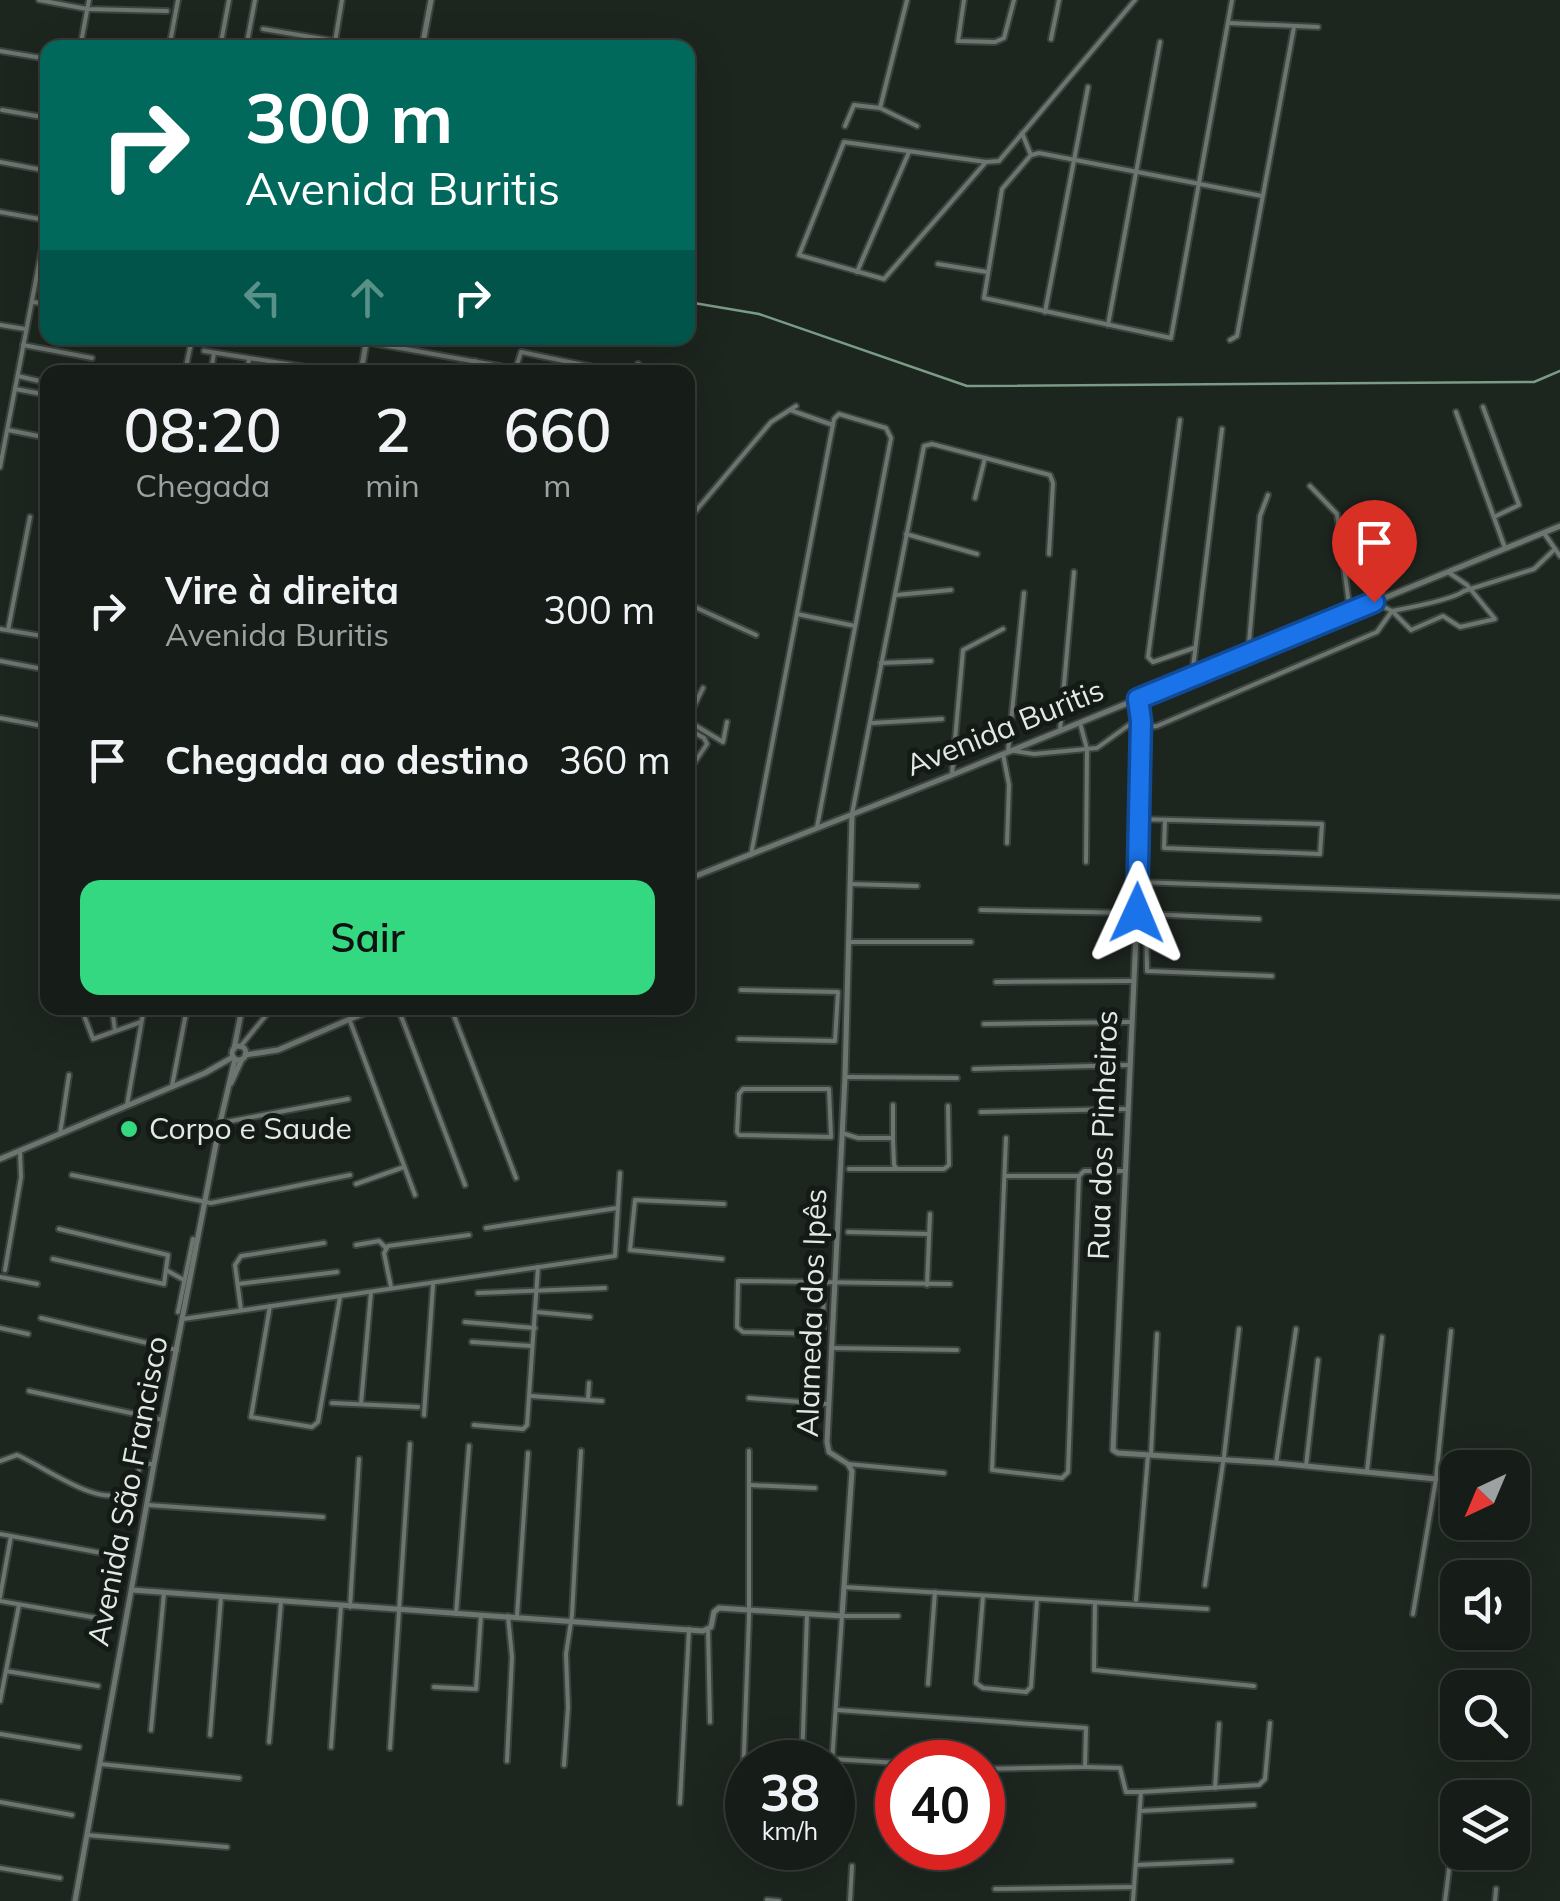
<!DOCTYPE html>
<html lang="pt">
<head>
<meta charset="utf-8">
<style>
  :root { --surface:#161c17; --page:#1f2520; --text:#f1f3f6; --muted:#9ea1a1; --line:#353a36; --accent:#34d881 }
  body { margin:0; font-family:Mulish,sans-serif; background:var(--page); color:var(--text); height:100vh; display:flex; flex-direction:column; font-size:38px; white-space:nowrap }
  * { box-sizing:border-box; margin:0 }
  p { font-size:32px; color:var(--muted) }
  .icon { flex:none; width:55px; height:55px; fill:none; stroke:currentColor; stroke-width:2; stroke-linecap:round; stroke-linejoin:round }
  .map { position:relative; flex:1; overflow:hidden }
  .side { position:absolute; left:40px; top:365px; width:655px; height:650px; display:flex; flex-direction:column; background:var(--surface); border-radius:20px; box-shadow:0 10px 40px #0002,0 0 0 2px var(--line) }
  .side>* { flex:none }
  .guide { position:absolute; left:40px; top:40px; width:655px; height:305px; border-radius:20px; box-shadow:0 10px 40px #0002,0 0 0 2px var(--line); background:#00695c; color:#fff; overflow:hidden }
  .needle { width:65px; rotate:224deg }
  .controls { position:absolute; left:1440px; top:1450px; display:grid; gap:20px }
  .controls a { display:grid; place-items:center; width:90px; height:90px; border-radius:20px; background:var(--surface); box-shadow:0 10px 40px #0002,0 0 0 2px var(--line); font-size:50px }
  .speed { position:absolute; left:725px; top:1740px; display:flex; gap:20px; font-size:50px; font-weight:700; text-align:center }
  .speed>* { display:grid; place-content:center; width:130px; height:130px; border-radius:50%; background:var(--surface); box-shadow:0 10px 40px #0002,0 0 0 2px var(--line); line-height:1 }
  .speed small { font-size:25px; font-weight:400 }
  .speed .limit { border:15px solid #d22; background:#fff; color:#111 }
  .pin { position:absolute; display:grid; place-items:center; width:85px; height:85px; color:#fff; margin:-102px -42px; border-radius:50% 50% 50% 0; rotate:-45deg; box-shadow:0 0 10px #0007 }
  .pin .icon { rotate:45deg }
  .me { position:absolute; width:110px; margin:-55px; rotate:1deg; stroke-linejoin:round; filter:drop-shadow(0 0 8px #0008) }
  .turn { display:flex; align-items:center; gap:35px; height:210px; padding:0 40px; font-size:45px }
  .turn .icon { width:130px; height:130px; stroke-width:2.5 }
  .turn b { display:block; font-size:70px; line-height:85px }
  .lanes { display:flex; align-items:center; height:95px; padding:0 40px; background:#0003; justify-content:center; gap:50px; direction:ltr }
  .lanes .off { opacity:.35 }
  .eta { display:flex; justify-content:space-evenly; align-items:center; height:170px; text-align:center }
  .eta b { font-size:60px; font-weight:600; line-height:70px }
  .cta { display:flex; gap:20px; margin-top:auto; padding:20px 40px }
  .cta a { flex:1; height:115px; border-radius:20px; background:var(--accent); color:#111; font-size:40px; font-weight:600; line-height:115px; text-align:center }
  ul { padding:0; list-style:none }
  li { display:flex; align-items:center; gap:30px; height:150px; padding:0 40px }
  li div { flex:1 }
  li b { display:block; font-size:38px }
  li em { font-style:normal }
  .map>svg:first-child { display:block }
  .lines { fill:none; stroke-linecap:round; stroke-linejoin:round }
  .stream { stroke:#7a9b85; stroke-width:2.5 }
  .minor-casing { stroke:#3c433e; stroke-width:8 }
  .tertiary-casing { stroke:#3c433e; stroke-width:9 }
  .minor { stroke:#6c756f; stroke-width:4 }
  .tertiary { stroke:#6c756f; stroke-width:5 }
  .route-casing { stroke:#114b97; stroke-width:25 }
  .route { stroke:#1a73e8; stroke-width:18 }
  .poi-dot { fill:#34d881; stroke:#141b16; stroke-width:4 }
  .labels { text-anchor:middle; stroke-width:10; stroke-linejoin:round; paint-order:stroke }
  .street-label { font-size:30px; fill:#e4e9e5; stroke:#141b16 }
  .poi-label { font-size:30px; fill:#e4e9e5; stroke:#141b16; text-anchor:start }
</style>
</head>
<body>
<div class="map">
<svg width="1560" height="1901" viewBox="0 0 1560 1901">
  <rect width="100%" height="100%" fill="#1d251f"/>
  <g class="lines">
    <polyline class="stream" points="688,302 759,314 967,386 1534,382 1560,371"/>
    <defs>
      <g id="minor">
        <polyline points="39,0 87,9 167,11"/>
        <polyline points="907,0 880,108 917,126"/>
        <polyline points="964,0 958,41 995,42 1004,38 1014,0"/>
        <polyline points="1229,23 1318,27"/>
        <polyline points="263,29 335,41"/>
        <polyline points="1051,39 1059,0"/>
        <polyline points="80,48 89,0"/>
        <polyline points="169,48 178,0"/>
        <polyline points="220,48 229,0"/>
        <polyline points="246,48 255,0"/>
        <polyline points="334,48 342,0"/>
        <polyline points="0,51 48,59"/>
        <polyline points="2,110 48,118"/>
        <polyline points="845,126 854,105 880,108"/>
        <polyline points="1022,133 1031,155"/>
        <polyline points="1031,155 1002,189 984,298 1171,338 1232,0"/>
        <polyline points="1031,155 1039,153 1262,196"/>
        <polyline points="0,162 48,171"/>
        <polyline points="986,162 884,279 799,255 844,142 986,162 999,161 1135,0"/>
        <polyline points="0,212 45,220"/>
        <polyline points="938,264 987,272"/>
        <polyline points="857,272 909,152"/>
        <polyline points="33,302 48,304"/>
        <polyline points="1045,312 1088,87"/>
        <polyline points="0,325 25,329"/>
        <polyline points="1108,325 1160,42"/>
        <polyline points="1230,340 1237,336 1294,27"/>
        <polyline points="366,342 500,366 515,372"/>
        <polyline points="23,345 92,358"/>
        <polyline points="204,351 338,372"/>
        <polyline points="515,371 521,352 603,369"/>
        <polyline points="185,372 192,338"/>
        <polyline points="211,372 214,353"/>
        <polyline points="247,372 249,359"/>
        <polyline points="473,372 475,361"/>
        <polyline points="636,372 638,364"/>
        <polyline points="18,376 48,383"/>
        <polyline points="15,389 48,395"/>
        <polyline points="1483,407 1519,505 1494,517"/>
        <polyline points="790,410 833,425"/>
        <polyline points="1456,412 1505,548"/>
        <polyline points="1180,420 1148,657 1153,662 1194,648"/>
        <polyline points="8,430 48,438"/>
        <polyline points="0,467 48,217"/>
        <polyline points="1310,486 1337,514 1350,612"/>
        <polyline points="975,498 985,458"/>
        <polyline points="1368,514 1382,599"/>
        <polyline points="688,520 771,422 796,406"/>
        <polyline points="1544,533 1560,556"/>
        <polyline points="906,534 977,554"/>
        <polyline points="896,595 951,590"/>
        <polyline points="1376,603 1392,611 1411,630 1443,616 1460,627 1495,619 1467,585 1448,572"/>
        <polyline points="688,604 756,635"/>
        <polyline points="797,614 855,626"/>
        <polyline points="0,629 48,637"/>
        <polyline points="8,630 30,517"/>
        <polyline points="1248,654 1260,516 1268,495"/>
        <polyline points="0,661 48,670"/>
        <polyline points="881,663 931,661"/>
        <polyline points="1192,676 1222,429"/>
        <polyline points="0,718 48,727"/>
        <polyline points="688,718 703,688"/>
        <polyline points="688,721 723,742 727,722"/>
        <polyline points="872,723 942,719"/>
        <polyline points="1080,723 1087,749 1086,862"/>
        <path d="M1141,728l16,-2 220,-94 15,-21c16,-3 62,-12 72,-20l70,-22 21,-20"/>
        <polyline points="688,729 704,738 707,744 688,772"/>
        <polyline points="1060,730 1074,572"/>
        <polyline points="1015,751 1034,754 1097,748 1140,717"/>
        <polyline points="1008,752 1024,593"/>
        <polyline points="1003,754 1009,785 1007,843"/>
        <polyline points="952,774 963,650 1003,629"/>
        <polyline points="852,814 924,446 932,444 1050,475 1053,483 1049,554"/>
        <polyline points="1139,819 1322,824 1320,854 1164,848 1165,820"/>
        <polyline points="751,855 834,419 839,414 886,428 891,438 817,827"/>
        <polyline points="1138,882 1560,897"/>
        <polyline points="850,884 917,886"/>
        <polyline points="981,910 1136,913"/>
        <polyline points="1259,919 1146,914 1147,971 1272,976"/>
        <polyline points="851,942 971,942"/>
        <polyline points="996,982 1133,981"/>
        <polyline points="112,1008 115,1031"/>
        <polyline points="398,1008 465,1185"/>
        <polyline points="451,1008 516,1178"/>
        <polyline points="85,1018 93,1039 141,1022"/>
        <polyline points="350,1021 415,1195"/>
        <polyline points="984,1024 1131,1022"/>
        <polyline points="739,1039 835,1041 838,992 741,990"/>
        <polyline points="240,1047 272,1008"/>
        <polyline points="974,1069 1129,1065"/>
        <polyline points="847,1077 957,1078"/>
        <polyline points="172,1086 187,1008"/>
        <polygon points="743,1089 829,1089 831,1137 739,1135 737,1132 739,1094"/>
        <polyline points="127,1105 144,1008"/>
        <polyline points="893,1105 893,1138"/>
        <polyline points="981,1112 1126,1109"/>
        <polyline points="220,1123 348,1099"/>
        <polyline points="842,1133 858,1138 893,1138 894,1165 897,1169 944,1169 949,1165 948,1106"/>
        <polyline points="60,1134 69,1075"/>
        <polyline points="849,1169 897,1169"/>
        <polyline points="72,1175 211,1203 350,1175"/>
        <polyline points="1005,1176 1079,1176 1068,1472 1062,1478 992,1470 1006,1138"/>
        <polyline points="1079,1176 1084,1171 1125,1171"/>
        <polyline points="356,1184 404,1167"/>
        <polyline points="486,1228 617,1208"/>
        <polyline points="848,1232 929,1234"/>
        <polyline points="356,1245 379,1241 386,1248"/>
        <polyline points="53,1259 164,1284 168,1255 59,1229"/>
        <polyline points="722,1259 630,1250 635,1200 724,1204"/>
        <polyline points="5,1270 21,1177 20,1152"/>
        <polyline points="166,1270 184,1280"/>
        <polyline points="0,1277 37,1284"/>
        <polyline points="824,1281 823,1329 818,1334 743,1332 737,1327 738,1281 950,1284"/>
        <polyline points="238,1284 337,1272"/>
        <polyline points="927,1285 930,1214"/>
        <polyline points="391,1287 384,1253 388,1246 469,1235"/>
        <polyline points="478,1293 605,1288"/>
        <polyline points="270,1306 251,1417 312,1427 318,1422 340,1297"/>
        <polyline points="241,1310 235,1265 241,1256 324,1243"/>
        <polyline points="178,1312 193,1239"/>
        <polyline points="536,1312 590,1317"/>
        <polyline points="41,1318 177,1350"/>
        <polyline points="183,1319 615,1256 620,1173"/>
        <polyline points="465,1322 535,1328"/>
        <polyline points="0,1328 28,1334"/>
        <polyline points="472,1342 532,1346"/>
        <polyline points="832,1348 957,1350"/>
        <polyline points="29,1391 163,1420"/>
        <polyline points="531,1396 602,1401"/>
        <polyline points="749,1398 828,1404"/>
        <polyline points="588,1399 589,1383"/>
        <polyline points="332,1403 418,1407"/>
        <polyline points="361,1404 371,1292"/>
        <polyline points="424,1415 433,1285"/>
        <polyline points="474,1425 523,1429 527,1425 538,1267"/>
        <polyline points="1151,1454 1157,1334"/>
        <path d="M0,1461l17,-6c25,10 84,55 109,36 9,-7 11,-19 16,-27h10"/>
        <polyline points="1276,1463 1296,1329"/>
        <polyline points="848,1464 944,1473"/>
        <polyline points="1306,1466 1318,1360"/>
        <polyline points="1367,1471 1382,1337"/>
        <polyline points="750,1485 815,1488"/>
        <polyline points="148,1505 323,1517"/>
        <polyline points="0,1534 123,1557"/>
        <polyline points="1205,1585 1224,1456 1239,1329"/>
        <polyline points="844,1587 1207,1609"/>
        <polyline points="983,1596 976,1683 983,1688 1026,1692 1031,1687 1037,1599"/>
        <polyline points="0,1597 11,1536"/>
        <polyline points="1136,1600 1148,1455"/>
        <polyline points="0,1601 109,1620"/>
        <polyline points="1095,1603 1094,1670 1254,1686"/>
        <polyline points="350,1607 359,1459"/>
        <polyline points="456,1614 469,1446"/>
        <polyline points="1413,1614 1436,1479 1451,1331"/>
        <polyline points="517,1616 528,1453"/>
        <polyline points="708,1629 710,1722"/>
        <polyline points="6,1671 98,1686"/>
        <polyline points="928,1684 935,1592"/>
        <polyline points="434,1687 476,1689 481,1615"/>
        <polyline points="0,1701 19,1605"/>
        <polyline points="837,1710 1086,1728 1085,1767 982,1769"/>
        <polyline points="151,1730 164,1593"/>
        <polyline points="0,1734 79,1747"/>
        <polyline points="210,1735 221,1597"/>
        <polyline points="269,1742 281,1602"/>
        <polyline points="331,1747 341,1606"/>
        <polyline points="390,1748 410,1444"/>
        <polyline points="832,1759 898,1763"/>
        <polyline points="507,1761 512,1657 508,1616"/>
        <polyline points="802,1762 807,1614"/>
        <polyline points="832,1762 842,1616 898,1616"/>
        <polyline points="100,1764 239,1778"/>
        <polyline points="564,1765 568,1707 566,1654 572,1615 581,1451"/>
        <polyline points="1085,1767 1120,1768 1126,1792 1140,1792"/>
        <polyline points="743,1779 749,1617 749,1451"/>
        <polyline points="1215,1788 1219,1724"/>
        <polyline points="0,1802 72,1815"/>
        <polyline points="680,1803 689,1629"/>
        <polyline points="1140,1811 1254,1805"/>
        <polyline points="87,1835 227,1847"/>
        <polyline points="1136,1865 1231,1861"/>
        <polyline points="0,1868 60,1878"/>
        <polyline points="995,1889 1134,1887"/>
        <polyline points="767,1900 779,1901"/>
        <polyline points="850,1901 852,1866"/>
        <polyline points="1133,1901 1141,1792 1259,1785 1265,1779 1270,1723"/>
        <polyline points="1445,1901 1450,1862"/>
        <polyline points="1495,1901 1496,1889"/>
      </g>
      <g id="tertiary">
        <polyline points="422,48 431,0"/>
        <polyline points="361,372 367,338"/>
        <polyline points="1138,699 1141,721 1137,913 1113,1450 1118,1453 1276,1463 1436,1479"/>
        <polyline points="688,879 952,775 1560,526"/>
        <circle cx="239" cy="1053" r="7"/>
        <polyline points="234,1049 242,1008"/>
        <polyline points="245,1055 278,1050 376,1008"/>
        <polyline points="231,1083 242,1059"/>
        <polyline points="0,1159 205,1073 233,1057"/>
        <polyline points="132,1590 703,1631 711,1627 714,1612 719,1608 842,1616 852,1471 848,1464 829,1452 827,1442 845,1077 852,814"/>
        <polyline points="75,1901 154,1464 220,1123 235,1059"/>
      </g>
    </defs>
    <use href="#minor" class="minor-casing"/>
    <use href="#tertiary" class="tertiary-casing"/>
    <use href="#minor" class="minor"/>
    <use href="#tertiary" class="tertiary"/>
  </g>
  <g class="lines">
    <defs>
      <polyline id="route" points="1137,913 1141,721 1138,699 1374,602"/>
    </defs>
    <use href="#route" class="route-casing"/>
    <use href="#route" class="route"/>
  </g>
  <circle class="poi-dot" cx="129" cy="1129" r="10"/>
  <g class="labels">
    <g class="street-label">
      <text transform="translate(1005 728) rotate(-22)" y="10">Avenida Buritis</text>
      <text transform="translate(1103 1135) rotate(-88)" y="10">Rua dos Pinheiros</text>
      <text transform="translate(812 1313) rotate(-88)" y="10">Alameda dos Ipês</text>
      <text transform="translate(128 1491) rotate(-79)" y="10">Avenida São Francisco</text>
    </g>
    <g class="poi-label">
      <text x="149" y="1139">Corpo e Saude</text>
    </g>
  </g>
</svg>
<div class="controls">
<a><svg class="needle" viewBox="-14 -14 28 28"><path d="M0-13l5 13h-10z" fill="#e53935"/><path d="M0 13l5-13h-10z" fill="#9ea1a1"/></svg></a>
<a><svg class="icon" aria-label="sound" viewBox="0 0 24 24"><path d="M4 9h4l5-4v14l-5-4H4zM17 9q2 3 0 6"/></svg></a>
<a><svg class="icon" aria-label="search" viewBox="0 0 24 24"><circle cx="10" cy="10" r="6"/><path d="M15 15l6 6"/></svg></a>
<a><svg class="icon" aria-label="layers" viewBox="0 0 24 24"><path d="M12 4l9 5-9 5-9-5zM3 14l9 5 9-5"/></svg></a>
</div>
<div class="speed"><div>38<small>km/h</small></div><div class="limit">40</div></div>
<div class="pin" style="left:1374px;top:602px;background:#d93025"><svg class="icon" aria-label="arrive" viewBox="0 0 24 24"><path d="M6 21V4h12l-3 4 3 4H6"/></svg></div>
<svg class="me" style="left:1137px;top:913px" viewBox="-20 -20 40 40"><path d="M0-17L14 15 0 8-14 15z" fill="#1a73e8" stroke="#fff" stroke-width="4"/></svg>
<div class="guide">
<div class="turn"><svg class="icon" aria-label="right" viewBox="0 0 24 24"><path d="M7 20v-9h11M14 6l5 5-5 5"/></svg><div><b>300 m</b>Avenida Buritis</div></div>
<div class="lanes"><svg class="icon off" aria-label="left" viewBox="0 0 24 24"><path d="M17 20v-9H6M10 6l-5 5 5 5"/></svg><svg class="icon off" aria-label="ahead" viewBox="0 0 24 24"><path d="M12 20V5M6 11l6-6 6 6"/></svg><svg class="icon" aria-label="right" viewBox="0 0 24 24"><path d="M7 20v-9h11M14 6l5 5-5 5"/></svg></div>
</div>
<section class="side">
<div class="eta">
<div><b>08:20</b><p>Chegada</p></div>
<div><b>2</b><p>min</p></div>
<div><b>660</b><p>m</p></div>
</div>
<ul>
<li><svg class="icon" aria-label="right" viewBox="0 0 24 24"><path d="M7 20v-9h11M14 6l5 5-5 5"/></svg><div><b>Vire à direita</b><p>Avenida Buritis</p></div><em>300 m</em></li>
<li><svg class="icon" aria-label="arrive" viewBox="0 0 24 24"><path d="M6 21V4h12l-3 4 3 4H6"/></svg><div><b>Chegada ao destino</b></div><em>360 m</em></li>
</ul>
<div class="cta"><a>Sair</a></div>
</section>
</div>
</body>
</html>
